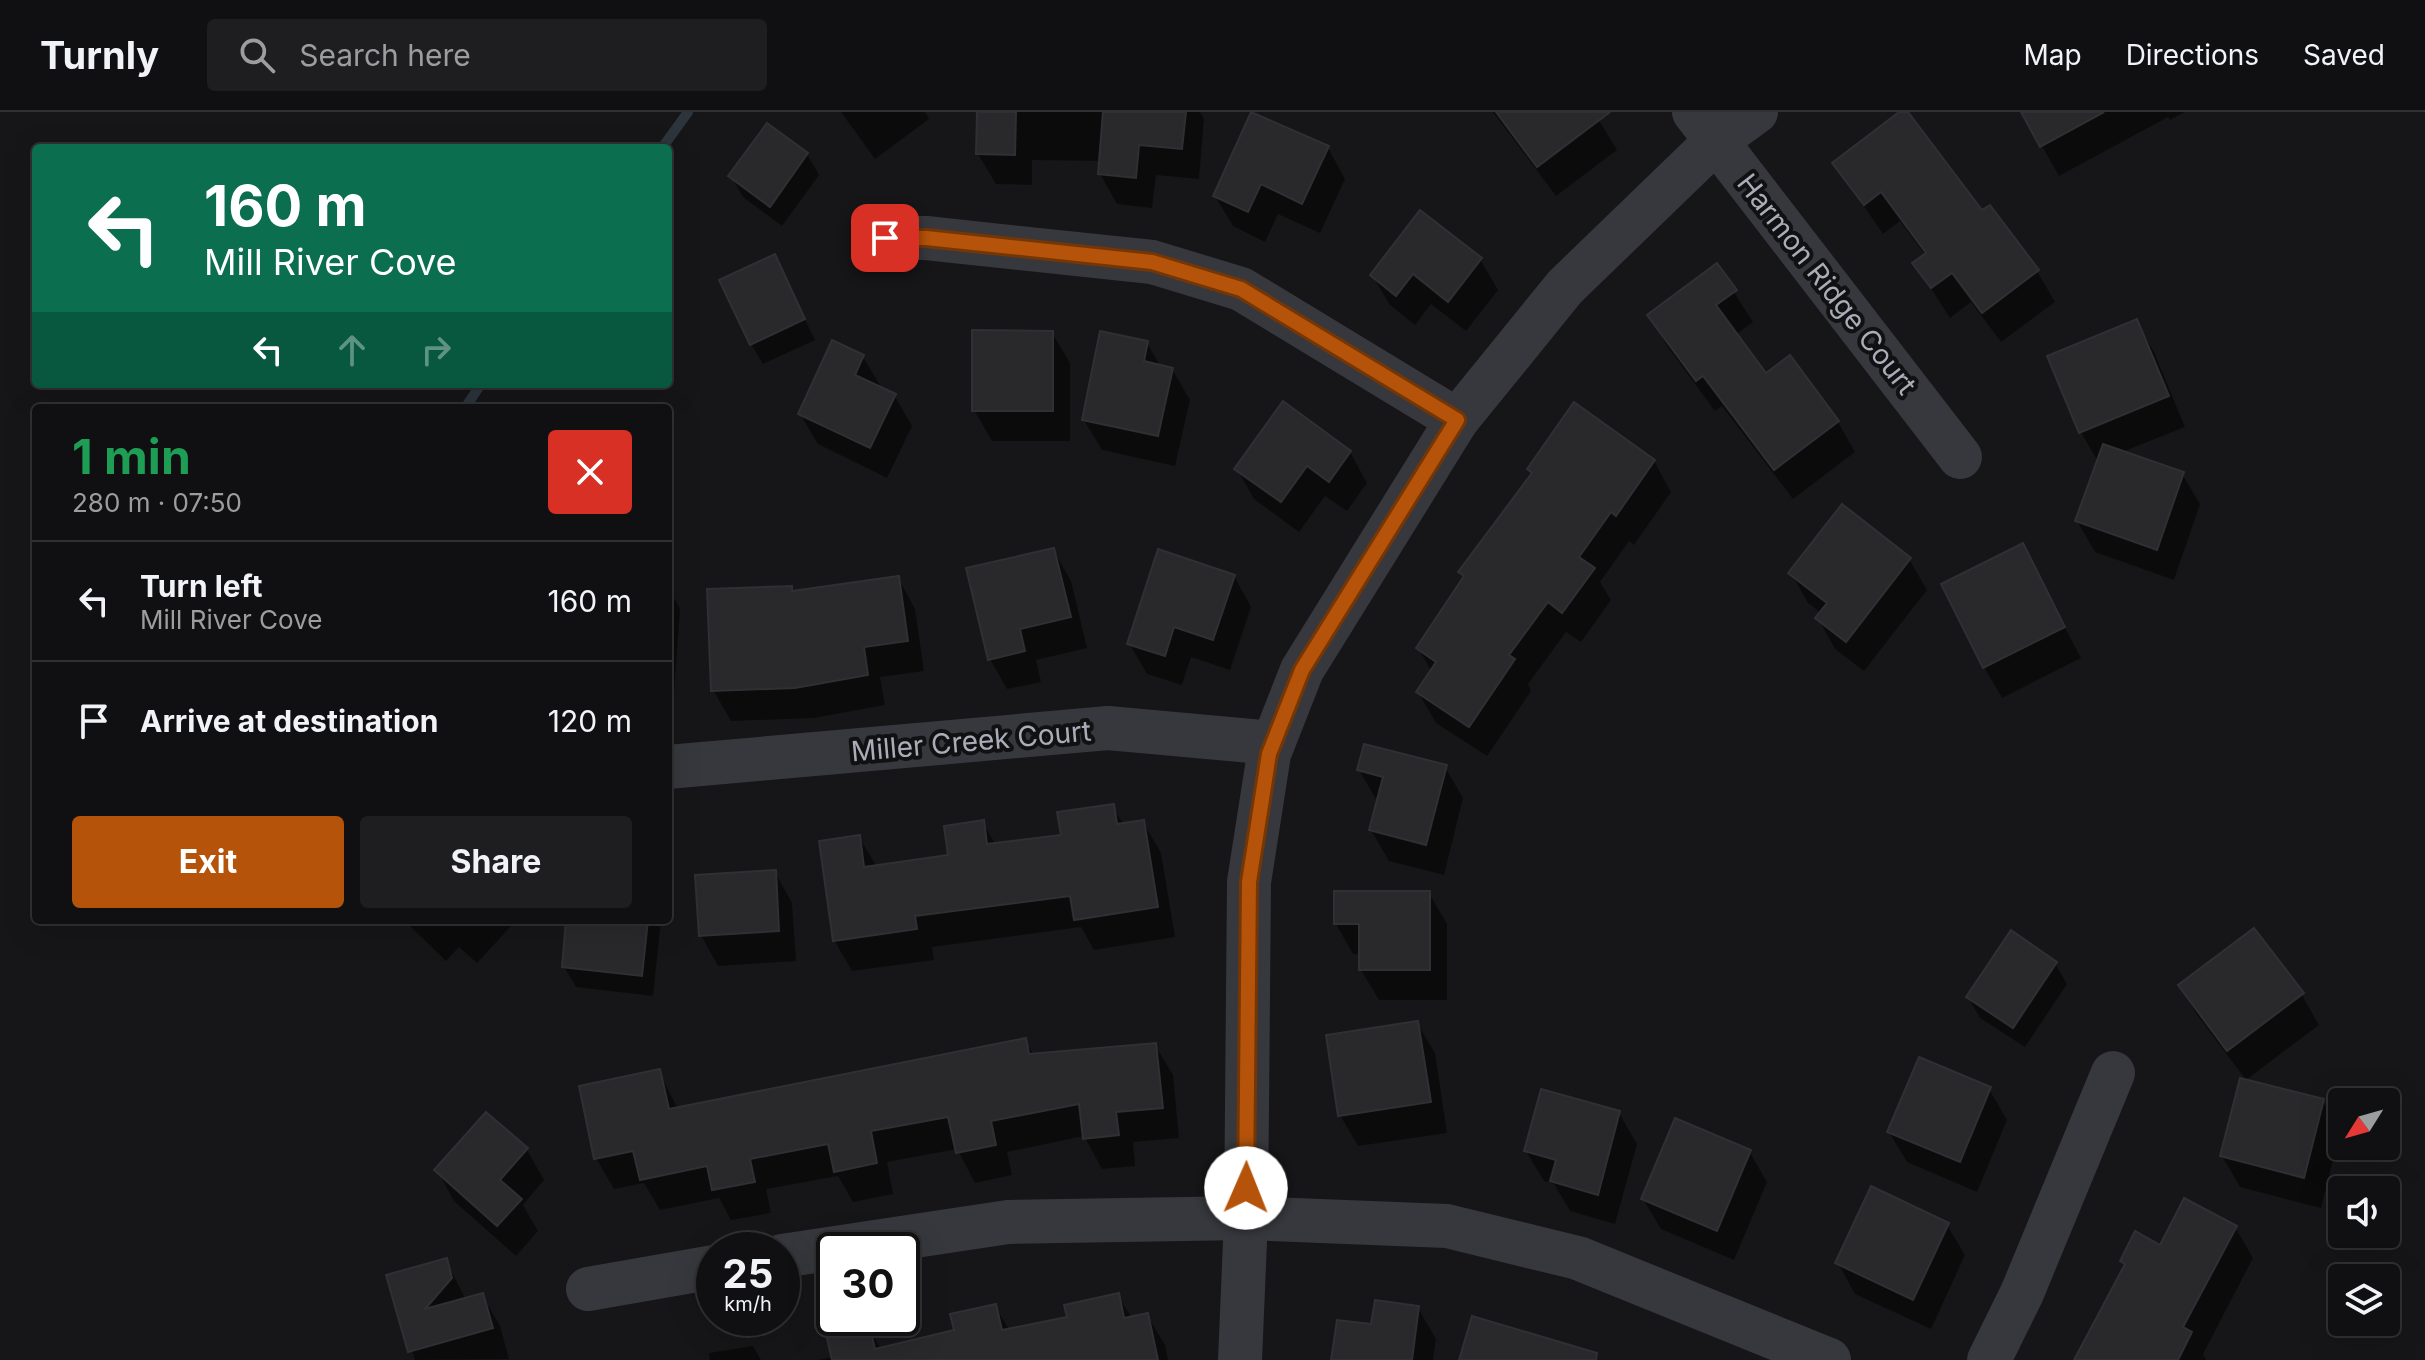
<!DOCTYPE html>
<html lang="en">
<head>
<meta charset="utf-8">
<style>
  :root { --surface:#101012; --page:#1e1e20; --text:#f1f3f6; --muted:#9c9d9f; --line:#303032; --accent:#b45309 }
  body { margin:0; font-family:Inter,sans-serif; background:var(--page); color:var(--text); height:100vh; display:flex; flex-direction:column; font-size:30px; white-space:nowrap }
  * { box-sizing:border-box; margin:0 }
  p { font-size:26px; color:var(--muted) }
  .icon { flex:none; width:44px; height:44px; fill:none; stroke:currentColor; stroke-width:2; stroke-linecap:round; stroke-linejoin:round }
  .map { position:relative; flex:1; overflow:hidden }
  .side { position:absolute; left:32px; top:292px; width:640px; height:520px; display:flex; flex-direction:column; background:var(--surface); border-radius:8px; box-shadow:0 8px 32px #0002,0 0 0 2px var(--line) }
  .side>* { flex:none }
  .banner { position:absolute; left:32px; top:32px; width:640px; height:244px; border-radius:8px; box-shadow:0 8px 32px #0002,0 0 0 2px var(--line); background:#0b6e4f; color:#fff; overflow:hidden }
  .needle { width:52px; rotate:233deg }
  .tools { position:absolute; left:2328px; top:976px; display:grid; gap:16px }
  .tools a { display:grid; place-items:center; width:72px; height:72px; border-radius:8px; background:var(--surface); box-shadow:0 8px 32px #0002,0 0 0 2px var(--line); font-size:40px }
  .speed { position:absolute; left:696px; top:1120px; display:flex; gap:16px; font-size:40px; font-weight:700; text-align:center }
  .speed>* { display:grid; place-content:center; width:104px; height:104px; border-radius:50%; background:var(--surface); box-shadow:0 8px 32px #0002,0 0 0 2px var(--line); line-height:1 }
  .speed small { font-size:20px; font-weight:400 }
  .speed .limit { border:4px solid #111; border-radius:12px; background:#fff; color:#111 }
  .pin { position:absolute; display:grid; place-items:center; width:68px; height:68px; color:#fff; margin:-34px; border-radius:16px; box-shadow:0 4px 12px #0006 }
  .me { position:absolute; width:88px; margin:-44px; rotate:1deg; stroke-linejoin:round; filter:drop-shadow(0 0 6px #0008) }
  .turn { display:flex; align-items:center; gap:28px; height:168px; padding:0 40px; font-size:36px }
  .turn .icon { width:104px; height:104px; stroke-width:2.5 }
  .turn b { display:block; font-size:56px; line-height:68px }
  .lanes { display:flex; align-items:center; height:76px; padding:0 40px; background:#0003; justify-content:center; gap:40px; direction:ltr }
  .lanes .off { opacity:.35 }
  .round { display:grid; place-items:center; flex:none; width:84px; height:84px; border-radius:8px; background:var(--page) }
  .summary { display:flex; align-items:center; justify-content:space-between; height:136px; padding:0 40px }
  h1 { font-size:48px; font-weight:700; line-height:60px; color:#1e9e55 }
  .button { display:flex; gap:16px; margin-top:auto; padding:16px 40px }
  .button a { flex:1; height:92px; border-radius:8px; background:var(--accent); color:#fff; font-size:32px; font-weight:700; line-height:92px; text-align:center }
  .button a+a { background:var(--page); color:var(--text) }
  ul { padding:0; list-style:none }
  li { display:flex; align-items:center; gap:24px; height:120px; padding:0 40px; border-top:2px solid var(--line) }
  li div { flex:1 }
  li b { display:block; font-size:30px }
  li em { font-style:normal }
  header { display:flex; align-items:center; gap:48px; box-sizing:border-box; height:112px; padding:0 40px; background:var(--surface); border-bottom:2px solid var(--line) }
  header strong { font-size:38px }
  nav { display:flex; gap:44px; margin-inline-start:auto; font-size:28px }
  .search { width:560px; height:72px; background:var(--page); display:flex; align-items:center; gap:20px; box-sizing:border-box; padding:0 28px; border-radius:8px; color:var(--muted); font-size:30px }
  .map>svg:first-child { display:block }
  .shadow { fill:#0007 }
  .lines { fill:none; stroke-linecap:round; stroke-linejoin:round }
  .stream { stroke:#2c353c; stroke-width:10 }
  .building { fill:#29292c; stroke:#303034; stroke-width:2 }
  .minor { stroke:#37383d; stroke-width:44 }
  .route-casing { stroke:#753606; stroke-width:20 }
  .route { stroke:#b45309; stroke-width:14 }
  .labels { text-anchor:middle; stroke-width:8; stroke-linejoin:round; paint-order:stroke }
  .street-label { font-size:28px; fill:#a8adb8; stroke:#111113 }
</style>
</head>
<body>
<header>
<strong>Turnly</strong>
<div class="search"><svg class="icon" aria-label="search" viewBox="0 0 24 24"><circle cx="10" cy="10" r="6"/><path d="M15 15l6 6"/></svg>Search here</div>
<nav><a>Map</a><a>Directions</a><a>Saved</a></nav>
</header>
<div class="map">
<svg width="2425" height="1248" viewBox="0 0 2425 1248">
  <rect width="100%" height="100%" fill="#161618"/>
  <g class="shadow">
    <polygon points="841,0 925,0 929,7 875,47"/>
    <polygon points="979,0 1200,0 1204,7 1199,67 1156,63 1152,96 1117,92 1100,62 1101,49 1032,48 1032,73 996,72 978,42"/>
    <polygon points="1493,0 1594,0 1617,38 1556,84"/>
    <polygon points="1902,0 1982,101 1989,96 2037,159 2055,190 2001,230 1971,190 1950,206 1915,152 1926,144 1900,109 1883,122 1834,51"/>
    <polygon points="2023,0 2185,0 2170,8 2168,5 2059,64"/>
    <polygon points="1328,36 1345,67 1320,121 1278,102 1265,130 1233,114 1215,84"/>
    <polygon points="807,42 819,63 782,114 743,85 731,64"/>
    <polygon points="774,145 815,228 763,252 751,232"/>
    <polygon points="1480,147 1498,178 1466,219 1431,192 1415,213 1390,193 1372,163"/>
    <polygon points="1717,154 1753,210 1735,223 1766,264 1838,310 1855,340 1793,387 1722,294 1715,299 1667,234 1650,203"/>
    <polygon points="2136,210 2154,240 2185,315 2122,340 2182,362 2200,392 2174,468 2095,440 2077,409 2098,350 2081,320"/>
    <polygon points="1052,221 1070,251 1070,329 992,329 974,298"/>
    <polygon points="1147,231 1161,255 1172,257 1190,288 1175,354 1102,338 1084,308"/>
    <polygon points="863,245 881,275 894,283 912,314 887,366 818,332 800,302"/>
    <polygon points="1350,340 1367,371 1347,399 1325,384 1299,420 1254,387 1237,357"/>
    <polygon points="1654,349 1671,380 1634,433 1629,429 1600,470 1611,488 1581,530 1566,520 1528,572 1531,579 1487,644 1436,611 1418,580 1432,560 1418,536 1464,467 1461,460 1533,363 1530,357"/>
    <polygon points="2022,434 2081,546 2002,586 1984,555"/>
    <polygon points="1053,438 1071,469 1087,536 1036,548 1041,570 1007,577 990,547"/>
    <polygon points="1909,447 1927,478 1864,559 1835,537 1818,506 1821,501 1808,491 1791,461"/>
    <polygon points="1234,464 1251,495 1230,558 1191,545 1182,573 1147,562 1129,531"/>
    <polygon points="898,466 915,497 924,559 880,565 885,593 814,606 731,609 713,578 790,476 793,481"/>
    <polygon points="668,475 680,497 674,580 668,579"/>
    <polygon points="1445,655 1463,686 1444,763 1389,749 1371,718 1377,689 1359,658"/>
    <polygon points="1112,694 1124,713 1143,710 1161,741 1175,825 1094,838 1081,815 932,835 934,848 852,859 834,828 859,725 877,755 950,745 983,711 996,733 1063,724"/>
    <polygon points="775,760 792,791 796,849 718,854 701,823"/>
    <polygon points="1429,781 1447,812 1447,888 1379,888 1361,858 1361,842 1353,842 1336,812"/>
    <polygon points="404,808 511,808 513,812 477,851 459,835 446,849"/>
    <polygon points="568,808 661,808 653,884 576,875 564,855"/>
    <polygon points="2055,851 2067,872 2025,935 1980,906 1968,885"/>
    <polygon points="2180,874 2302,883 2319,913 2246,968 2198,904"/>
    <polygon points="1417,911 1435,941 1447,1021 1358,1034 1340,1003"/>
    <polygon points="1025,928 1034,944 1155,933 1173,963 1179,1026 1133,1030 1135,1054 1102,1057 1084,1024 1007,1040 1012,1063 975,1071 957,1037 887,1050 893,1082 853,1090 838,1064 766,1077 771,1101 731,1108 719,1086 660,1098 644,1071 614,1077 596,1046 659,960 678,997"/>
    <polygon points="1989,977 2007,1008 1977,1080 1907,1050 1889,1020"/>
    <polygon points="2323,989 2340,1020 2321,1096 2240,1075 2222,1044"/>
    <polygon points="1619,1001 1637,1032 1615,1112 1570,1099 1554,1072 1544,1069 1526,1039"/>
    <polygon points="487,1002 527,1038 544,1068 523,1093 538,1119 516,1144 454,1089 437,1058"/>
    <polygon points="1749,1039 1767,1070 1734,1148 1661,1117 1643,1087"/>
    <polygon points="1947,1113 1965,1143 1931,1217 1855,1182 1838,1151"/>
    <polygon points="2235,1115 2253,1146 2203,1242 2206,1248 2076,1248 2126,1155 2122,1149"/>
    <polygon points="446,1149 466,1188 482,1183 500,1214 509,1247 415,1248 389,1165"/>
    <polygon points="1118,1184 1132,1206 1147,1203 1165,1233 1168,1248 818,1248 834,1245 868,1214 881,1238 956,1220 995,1194 1010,1219 1069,1207"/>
    <polygon points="1418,1196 1436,1227 1433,1248 1333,1248 1373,1215"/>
    <polygon points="753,1234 761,1248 710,1248 709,1241"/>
  </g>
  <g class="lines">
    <g class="stream">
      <polyline points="662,36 688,0"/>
      <polyline points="465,296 481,272"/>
    </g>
  </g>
  <g class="building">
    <polygon points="977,0 1016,0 1015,43 976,42"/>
    <polygon points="1103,0 1186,0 1182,37 1139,33 1136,66 1098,62"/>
    <polygon points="1251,0 1329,34 1302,92 1261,72 1248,100 1213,84"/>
    <polygon points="1496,0 1610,0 1537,55"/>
    <polygon points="1899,0 1908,0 1982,98 1990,93 2039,158 1982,201 1952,161 1931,176 1912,151 1926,141 1881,80 1864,93 1832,51"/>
    <polygon points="2021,0 2104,0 2040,35"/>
    <polygon points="767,11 808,41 770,95 728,64"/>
    <polygon points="1420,98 1482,146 1448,190 1413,162 1396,184 1370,163"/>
    <polygon points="775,142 805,207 750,233 719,168"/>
    <polygon points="1717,151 1737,178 1716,193 1766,261 1790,243 1839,309 1774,358 1703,264 1696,269 1647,203"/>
    <polygon points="2137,207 2169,284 2079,321 2047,244"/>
    <polygon points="972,218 1053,219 1053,299 972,299"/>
    <polygon points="1100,219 1148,229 1144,249 1173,256 1158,324 1082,308"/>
    <polygon points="832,228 864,243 855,263 896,282 870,336 798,302"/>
    <polygon points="1283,289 1351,339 1329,370 1307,354 1281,390 1234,357"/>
    <polygon points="1574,290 1655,348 1616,404 1611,400 1579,445 1595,456 1562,501 1548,490 1509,543 1515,547 1469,615 1416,580 1436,550 1416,536 1464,464 1458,460 1532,361 1527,357"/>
    <polygon points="2103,332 2184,360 2157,438 2075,409"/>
    <polygon points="1842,392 1911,446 1846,530 1815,506 1827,491 1788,461"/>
    <polygon points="2023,431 2065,515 1983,556 1941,472"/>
    <polygon points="1054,436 1071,505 1020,517 1025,539 988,548 966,456"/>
    <polygon points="1158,437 1235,463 1213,528 1174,515 1165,544 1127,532"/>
    <polygon points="899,464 908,529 864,535 868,563 795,576 711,579 707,477 792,474 792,479"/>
    <polygon points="1364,632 1447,653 1426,733 1369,718 1383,665 1357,658"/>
    <polygon points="1114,692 1117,712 1144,708 1158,795 1074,808 1070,784 915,804 917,817 833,829 819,729 860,723 864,755 948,743 944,714 984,708 987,732 1061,723 1057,700"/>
    <polygon points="776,758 779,819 699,824 695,763"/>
    <polygon points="1334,779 1430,779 1430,858 1359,858 1359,812 1334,812"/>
    <polygon points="566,808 648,808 642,864 562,855"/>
    <polygon points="2254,816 2304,881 2227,939 2178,873"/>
    <polygon points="2011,818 2057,850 2013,916 1966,885"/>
    <polygon points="1418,909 1431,990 1338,1004 1326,923"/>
    <polygon points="1026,926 1029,942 1156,931 1163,996 1116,1000 1119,1023 1083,1027 1079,992 991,1009 996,1033 956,1041 948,1005 871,1019 877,1051 834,1060 828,1032 750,1047 755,1070 712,1078 707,1054 640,1068 633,1039 594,1047 579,974 660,957 669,997"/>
    <polygon points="1919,945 1991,975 1960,1050 1887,1020"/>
    <polygon points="2240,966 2324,987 2304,1066 2220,1044"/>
    <polygon points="1541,977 1620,999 1598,1083 1550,1069 1556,1048 1524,1039"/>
    <polygon points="486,1000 528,1036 500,1068 522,1087 497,1114 434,1058"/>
    <polygon points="1675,1006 1751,1038 1717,1119 1641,1087"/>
    <polygon points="1871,1074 1949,1111 1913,1188 1835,1151"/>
    <polygon points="2184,1086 2237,1114 2183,1215 2192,1220 2178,1248 2074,1248 2125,1152 2120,1149 2135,1119 2160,1133"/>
    <polygon points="447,1146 452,1166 425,1197 483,1181 493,1216 408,1240 386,1163"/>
    <polygon points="1119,1181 1124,1206 1148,1201 1158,1248 832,1248 826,1222 869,1212 875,1237 954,1218 950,1202 996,1192 1002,1218 1067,1205 1064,1193"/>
    <polygon points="1375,1188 1419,1194 1412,1248 1331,1248 1337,1208 1371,1212"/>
    <polygon points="1472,1204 1597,1241 1596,1248 1459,1248"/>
  </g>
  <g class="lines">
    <g class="minor">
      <polyline points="1694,0 1960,345"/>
      <polyline points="885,126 926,126 1152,150 1241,177 1457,308"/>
      <polyline points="668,655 1108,616 1273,631"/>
      <polyline points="782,1144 1008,1110 1246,1106 1447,1114 1578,1146 1829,1248"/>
      <polyline points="588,1177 714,1155"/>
      <polyline points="1240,1248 1246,1106 1249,770 1269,642 1302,558 1457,308 1565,175 1716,29 1756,0"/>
      <polyline points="1989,1248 2022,1181 2113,961"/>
    </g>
  </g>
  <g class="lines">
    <defs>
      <polyline id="route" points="885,126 926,126 1152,150 1241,177 1457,308 1302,558 1269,642 1249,770 1246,1076"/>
    </defs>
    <use href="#route" class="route-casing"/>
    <use href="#route" class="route"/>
  </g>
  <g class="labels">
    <g class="street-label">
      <text transform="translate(1827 172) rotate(52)" y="10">Harmon Ridge Court</text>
      <text transform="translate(971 629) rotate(-5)" y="10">Miller Creek Court</text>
    </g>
  </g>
</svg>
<div class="tools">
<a><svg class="needle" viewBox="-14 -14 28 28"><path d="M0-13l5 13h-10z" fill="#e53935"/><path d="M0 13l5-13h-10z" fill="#9c9d9f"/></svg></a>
<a><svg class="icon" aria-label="sound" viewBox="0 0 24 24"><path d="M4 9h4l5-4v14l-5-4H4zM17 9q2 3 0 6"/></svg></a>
<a><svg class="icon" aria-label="layers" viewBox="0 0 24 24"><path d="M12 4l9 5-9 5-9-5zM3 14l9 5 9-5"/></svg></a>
</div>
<div class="speed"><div>25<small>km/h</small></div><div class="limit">30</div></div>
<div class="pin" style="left:885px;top:126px;background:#d93025"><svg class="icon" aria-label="arrive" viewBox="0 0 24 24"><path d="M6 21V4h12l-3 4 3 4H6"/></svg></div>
<svg class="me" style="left:1246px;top:1076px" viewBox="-20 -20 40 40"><circle r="19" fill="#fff"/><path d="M0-13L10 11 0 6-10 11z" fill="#b45309"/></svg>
<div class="banner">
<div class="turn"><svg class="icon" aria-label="left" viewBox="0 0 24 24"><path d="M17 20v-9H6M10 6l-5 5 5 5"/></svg><div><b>160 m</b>Mill River Cove</div></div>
<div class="lanes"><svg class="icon" aria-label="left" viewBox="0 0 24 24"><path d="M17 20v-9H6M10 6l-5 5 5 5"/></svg><svg class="icon off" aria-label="ahead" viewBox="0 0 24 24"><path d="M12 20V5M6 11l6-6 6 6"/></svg><svg class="icon off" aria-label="right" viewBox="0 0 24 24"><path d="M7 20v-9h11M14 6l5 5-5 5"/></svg></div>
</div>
<section class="side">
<div class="summary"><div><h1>1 min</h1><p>280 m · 07:50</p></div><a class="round" style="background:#d93025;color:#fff"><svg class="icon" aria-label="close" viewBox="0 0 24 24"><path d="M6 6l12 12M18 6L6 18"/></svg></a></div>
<ul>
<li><svg class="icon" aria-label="left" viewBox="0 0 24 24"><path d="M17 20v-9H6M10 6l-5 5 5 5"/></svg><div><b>Turn left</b><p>Mill River Cove</p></div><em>160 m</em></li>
<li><svg class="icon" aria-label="arrive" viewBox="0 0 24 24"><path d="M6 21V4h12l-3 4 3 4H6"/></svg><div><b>Arrive at destination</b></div><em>120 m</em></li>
</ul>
<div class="button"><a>Exit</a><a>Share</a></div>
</section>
</div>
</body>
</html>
